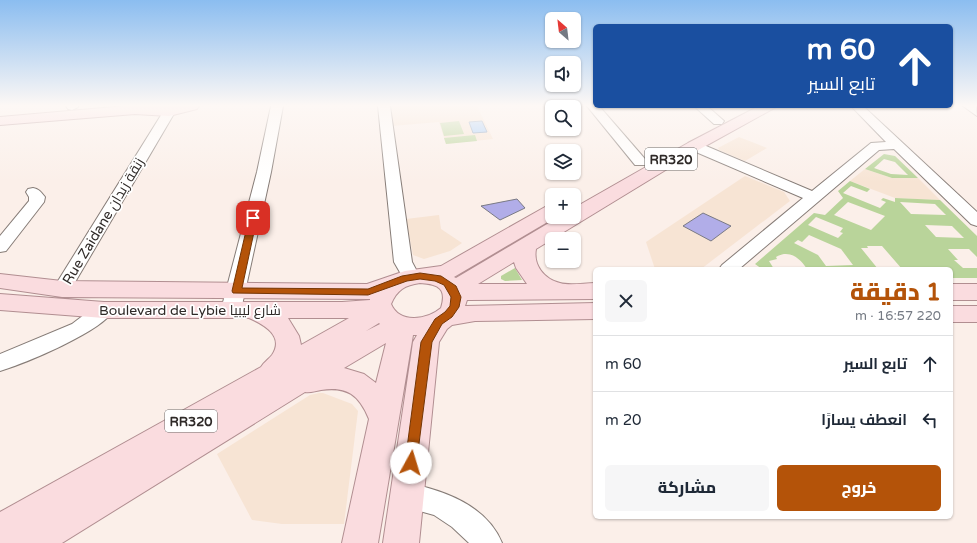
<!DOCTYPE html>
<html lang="ar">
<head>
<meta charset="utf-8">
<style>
  :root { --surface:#fff; --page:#f6f6f7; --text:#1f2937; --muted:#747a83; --line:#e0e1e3; --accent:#b45309 }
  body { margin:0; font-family:"Varela Round",Cairo,sans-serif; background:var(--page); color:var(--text); direction:rtl; height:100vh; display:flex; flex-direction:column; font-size:15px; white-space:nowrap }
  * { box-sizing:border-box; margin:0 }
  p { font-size:13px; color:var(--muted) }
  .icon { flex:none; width:22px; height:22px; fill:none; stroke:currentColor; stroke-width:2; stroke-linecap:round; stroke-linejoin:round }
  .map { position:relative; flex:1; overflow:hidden; direction:ltr }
  .details { position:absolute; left:593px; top:267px; width:360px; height:252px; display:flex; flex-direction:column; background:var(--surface); border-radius:6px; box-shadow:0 1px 3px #0004; direction:rtl }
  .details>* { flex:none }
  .hud { position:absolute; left:593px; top:24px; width:360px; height:84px; border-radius:6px; box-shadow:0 1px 3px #0004; direction:rtl; background:#1a4fa0; color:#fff; overflow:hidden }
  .needle { width:26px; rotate:332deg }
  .controls { position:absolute; left:545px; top:12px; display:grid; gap:8px }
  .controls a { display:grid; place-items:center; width:36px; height:36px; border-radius:6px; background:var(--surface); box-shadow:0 1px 3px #0004; font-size:20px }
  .pin { position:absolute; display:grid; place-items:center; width:34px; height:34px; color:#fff; margin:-17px; border-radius:8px; box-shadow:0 2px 6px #0006 }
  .me { position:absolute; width:44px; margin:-22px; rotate:6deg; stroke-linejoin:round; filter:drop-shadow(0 0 3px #0008) }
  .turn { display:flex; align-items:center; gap:14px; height:84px; padding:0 12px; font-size:18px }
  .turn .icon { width:52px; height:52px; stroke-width:2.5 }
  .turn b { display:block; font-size:28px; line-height:34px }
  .round { display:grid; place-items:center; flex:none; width:42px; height:42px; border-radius:6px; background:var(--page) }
  .headline { display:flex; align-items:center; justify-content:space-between; height:68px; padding:0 12px }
  h1 { font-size:24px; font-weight:800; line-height:30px; color:var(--accent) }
  .button { display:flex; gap:8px; margin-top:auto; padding:8px 12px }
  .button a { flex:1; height:46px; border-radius:6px; background:var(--accent); color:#fff; font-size:16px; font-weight:800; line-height:46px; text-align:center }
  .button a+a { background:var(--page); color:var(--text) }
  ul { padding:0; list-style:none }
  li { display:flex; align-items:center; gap:12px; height:56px; padding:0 12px; border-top:1px solid var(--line) }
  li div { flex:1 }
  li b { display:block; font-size:15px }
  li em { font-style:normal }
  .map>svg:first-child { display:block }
  .commercial { fill:#f7e4d4 }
  .green { fill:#b9d49a; fill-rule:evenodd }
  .water { fill:#a0cbfc; stroke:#7e9bbc }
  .building { fill:#b1ade8; stroke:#7a7a84 }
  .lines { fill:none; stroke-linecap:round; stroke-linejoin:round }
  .minor-casing { stroke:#867c77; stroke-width:2 }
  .major-casing { stroke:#b18e91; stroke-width:2 }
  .minor { fill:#fff; fill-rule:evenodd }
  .major { fill:#fadcdf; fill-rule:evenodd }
  .route { fill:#b45309; stroke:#753606 }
  .labels { text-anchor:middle; stroke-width:3.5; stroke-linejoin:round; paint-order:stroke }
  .shield { fill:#fff; stroke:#6d6a68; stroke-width:1 }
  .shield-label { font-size:13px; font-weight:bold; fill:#2f2a28 }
  .street-label { font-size:14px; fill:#2f2a28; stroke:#fff }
</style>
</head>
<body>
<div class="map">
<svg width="977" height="543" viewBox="0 0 977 543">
  <rect width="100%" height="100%" fill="#fbefe9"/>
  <g class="commercial">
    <polygon points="389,106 477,106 493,139 446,144 439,122 392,126"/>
    <polygon points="739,137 767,148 745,161 719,150 718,148"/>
    <polygon points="865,169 892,178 918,178 940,200 895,198 850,181"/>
    <polygon points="745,176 784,192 790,201 701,269 655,269 646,242"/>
    <polygon points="439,215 441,229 462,243 450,251 424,259 413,255 406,219"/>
    <polygon points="319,393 323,393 352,404 358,411 344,524 282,524 252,520 217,454 310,395"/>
  </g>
  <g class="green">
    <polygon points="459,121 464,134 444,136 440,123"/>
    <polygon points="475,135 477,141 446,144 444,138"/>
    <path d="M884,154l11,2 23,22h-26l-27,-9zM884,159l11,3 13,13 -17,-1 -17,-6z"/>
    <path d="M850,181l20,8 -3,3 -16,-6 -8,7 37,15 6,-6 -5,-2 2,-2 12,4v-4l45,2 37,36v21l-8,-8h-21l10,11h-4l9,8h14v10h-26v-9h-49l-20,-23h-15l1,2h-7l17,21h-86h15c-7,-11 -18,-20 -31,-12l1,2 -8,2 5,8h-12l-7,-5 59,-51 11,2 18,-17 -5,-7zM848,202l37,14 -14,14 -37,-15zM900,202l35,2 11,11 -35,-1zM816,217l27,11 -3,4 3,1 -5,5 -30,-13zM925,225l27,1 12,12 -28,-1zM809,235l32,14 12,16 -27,1 -8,-11 -24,-12 4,-3 4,2z"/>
    <polygon points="515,268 522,280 505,281 501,279 501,276"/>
  </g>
  <polygon class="water" points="482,121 487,132 473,133 469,122"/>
  <g class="building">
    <polygon points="517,199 525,208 500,220 481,206"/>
    <polygon points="703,213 731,226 711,241 683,226"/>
  </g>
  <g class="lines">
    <defs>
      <g id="minor">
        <polygon points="66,106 78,106 78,107 72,110 68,109"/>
        <polygon points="271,106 283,106 271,172 241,310 238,315 231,317 224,315 221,310 257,172"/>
        <polygon points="378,106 390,106 412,262 420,277 417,281 411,283 405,281 394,262"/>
        <polygon points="587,106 599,106 645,159 647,162 645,165 635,165"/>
        <polygon points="694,106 707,106 724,121 722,124 714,124"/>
        <polygon points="851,106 863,106 977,212 977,226 971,224 894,149 879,150 739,269 719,269 722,265 803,198 689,149 687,146 689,143 699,143 812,191 871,143 886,142"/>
        <polygon points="963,106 976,106 977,116"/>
        <polygon points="169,108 175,112 71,289 69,293 62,295 55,293 53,289 163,112"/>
        <path d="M33,188c6,1 8,4 12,9l-1,5 -38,49 -6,1v-16l29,-35v-4l-3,-5 2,-3z"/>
        <path d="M104,303l7,2 3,5c-13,22 -88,53 -114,61v-17l72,-30 25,-19z"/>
        <path d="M407,483c37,7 80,23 95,60h-33l-17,-16 -18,-12 -36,-10 -4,-9 4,-9z"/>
      </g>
      <g id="major">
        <polygon points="126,106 199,106 197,109 169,116 135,114 0,125 0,117"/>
        <path d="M759,106h19l-78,43 -164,100c-3,16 8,30 24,34 10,3 24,0 35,0v16l-128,1 -2,6 130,-3v16l-120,2 -23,4 -5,4 -8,13 -20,201h-36l28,-187 2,-14 4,-7h-4l-35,208h-36l27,-124c-10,-24 -22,-33 -48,-29 -6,1 -11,3 -16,2l-243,151h-62v-31l261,-145c3,-5 8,-8 11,-12 13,-19 -9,-31 -23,-37h-145l-104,-8v-16l104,8h238l28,-2v-1l-308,-2 -62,-9v-14l62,7 305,3 38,-13 36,-5 104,-59 7,-2v12h4l-102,60 2,1 103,-61h15v-9l114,-65zM514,262l2,6 11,16h-49zM420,283c19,1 27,6 21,25 -13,11 -41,17 -50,-4 6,-14 14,-19 29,-21zM288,318h61l-48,27 -2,-9zM379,323l1,1 -14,7zM386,343l-10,40 -12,-9 -20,-6z"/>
        <rect x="951" y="284" width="26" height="16"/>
        <rect x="951" y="306" width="26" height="16"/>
      </g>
    </defs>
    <use href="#minor" class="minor-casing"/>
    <use href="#major" class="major-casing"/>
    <use href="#minor" class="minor"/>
    <use href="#major" class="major"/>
  </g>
  <linearGradient id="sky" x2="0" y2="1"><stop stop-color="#8bbdf0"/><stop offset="0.58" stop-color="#fdf8f5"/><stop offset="1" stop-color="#fdf8f5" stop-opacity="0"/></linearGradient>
  <rect width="977" height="182" fill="url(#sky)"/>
  <polygon class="route" points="253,215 257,218 242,288 368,289 402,276 420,273 441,276 456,286 461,297 459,307 452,317 442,324 432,342 416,467 411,469 407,467 405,463 421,342 435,319 445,312 450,306 451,297 444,285 435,281 420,279 407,281 368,295 233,293 232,291 249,218"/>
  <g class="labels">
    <g class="shield">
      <rect x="645" y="148" width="52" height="22" rx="3"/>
      <rect x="165" y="410" width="52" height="22" rx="3"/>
    </g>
    <g class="shield-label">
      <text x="671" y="164">RR320</text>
      <text x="191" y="426">RR320</text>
    </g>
    <g class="street-label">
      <text transform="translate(103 221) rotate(-59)" y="5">Rue Zaidane زنقة زيدان</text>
      <text x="190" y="315">Boulevard de Lybie شارع ليبيا</text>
    </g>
  </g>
</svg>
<div class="controls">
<a><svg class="needle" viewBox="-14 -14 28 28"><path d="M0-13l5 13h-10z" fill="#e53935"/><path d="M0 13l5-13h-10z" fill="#747a83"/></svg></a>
<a><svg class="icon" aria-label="sound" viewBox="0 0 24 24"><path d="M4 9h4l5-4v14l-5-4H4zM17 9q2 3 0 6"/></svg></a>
<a><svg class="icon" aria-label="search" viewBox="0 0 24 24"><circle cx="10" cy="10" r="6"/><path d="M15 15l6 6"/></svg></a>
<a><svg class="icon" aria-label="layers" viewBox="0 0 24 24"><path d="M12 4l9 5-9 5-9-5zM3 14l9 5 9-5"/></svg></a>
<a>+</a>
<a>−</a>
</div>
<div class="pin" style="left:253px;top:218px;background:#d93025"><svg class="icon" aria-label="arrive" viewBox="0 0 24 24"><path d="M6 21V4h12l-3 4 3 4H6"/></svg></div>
<svg class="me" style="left:411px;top:463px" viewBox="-20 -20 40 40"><circle r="19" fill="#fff"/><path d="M0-13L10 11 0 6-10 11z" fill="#b45309"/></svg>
<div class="hud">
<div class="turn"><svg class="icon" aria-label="ahead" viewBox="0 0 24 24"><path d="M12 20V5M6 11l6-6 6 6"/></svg><div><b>60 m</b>تابع السير</div></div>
</div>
<section class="details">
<div class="headline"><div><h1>1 دقيقة</h1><p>220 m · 16:57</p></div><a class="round"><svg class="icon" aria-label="close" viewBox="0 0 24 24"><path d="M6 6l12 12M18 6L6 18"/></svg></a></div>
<ul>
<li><svg class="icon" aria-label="ahead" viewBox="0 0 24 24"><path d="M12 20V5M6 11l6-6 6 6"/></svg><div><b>تابع السير</b></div><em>60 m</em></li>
<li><svg class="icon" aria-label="left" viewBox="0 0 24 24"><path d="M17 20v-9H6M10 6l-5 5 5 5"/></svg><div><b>انعطف يسارًا</b></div><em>20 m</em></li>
</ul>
<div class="button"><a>خروج</a><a>مشاركة</a></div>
</section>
</div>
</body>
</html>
